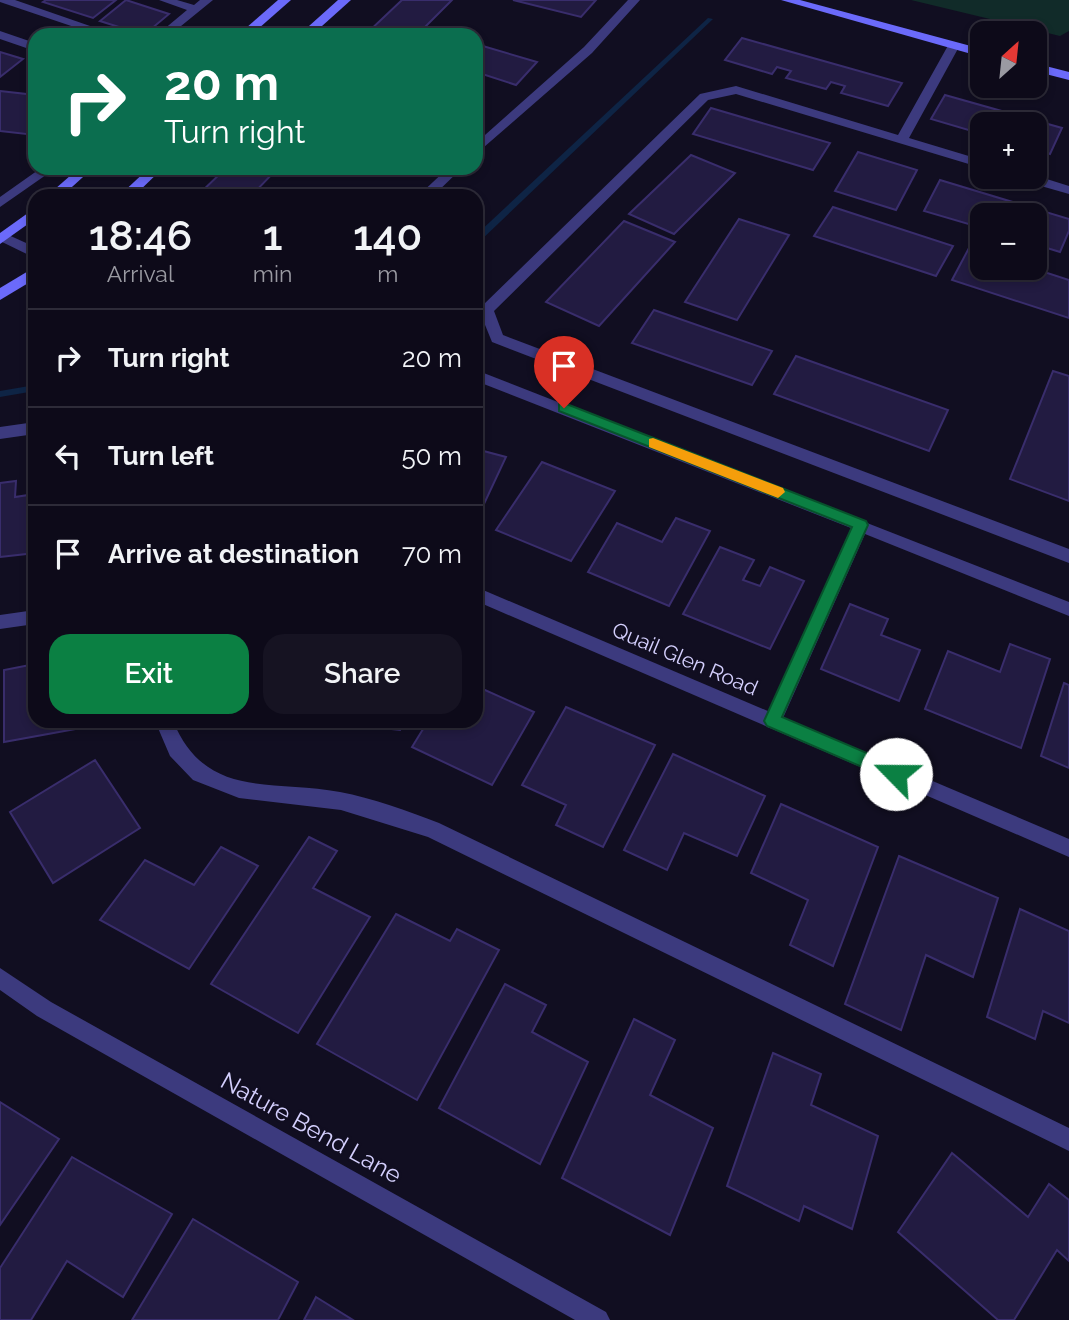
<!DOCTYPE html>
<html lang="en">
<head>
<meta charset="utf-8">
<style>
  :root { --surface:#0d0a19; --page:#161322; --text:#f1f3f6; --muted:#9a9aa2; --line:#2d2b38; --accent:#0b8043 }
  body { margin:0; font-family:Raleway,sans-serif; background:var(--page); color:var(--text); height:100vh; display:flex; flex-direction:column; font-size:26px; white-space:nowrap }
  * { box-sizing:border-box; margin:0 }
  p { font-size:23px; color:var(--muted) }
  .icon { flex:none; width:38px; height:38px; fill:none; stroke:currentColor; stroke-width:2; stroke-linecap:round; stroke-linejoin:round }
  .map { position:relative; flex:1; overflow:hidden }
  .drawer { position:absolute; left:28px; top:189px; width:455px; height:539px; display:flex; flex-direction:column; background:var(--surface); border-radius:21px; box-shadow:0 4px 10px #0003,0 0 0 2px var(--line) }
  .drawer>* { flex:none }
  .hud { position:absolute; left:28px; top:28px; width:455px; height:147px; border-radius:21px; box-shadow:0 4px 10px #0003,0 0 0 2px var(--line); background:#0b6e4f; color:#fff; overflow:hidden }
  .needle { width:46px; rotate:27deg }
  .fabs { position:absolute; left:970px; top:21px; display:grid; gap:14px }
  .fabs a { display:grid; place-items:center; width:77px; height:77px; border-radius:14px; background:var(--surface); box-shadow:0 4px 10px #0003,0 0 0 2px var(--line); font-size:35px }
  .pin { position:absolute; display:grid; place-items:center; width:60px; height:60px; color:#fff; margin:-72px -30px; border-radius:50% 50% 50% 0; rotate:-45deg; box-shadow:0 0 7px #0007 }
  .pin .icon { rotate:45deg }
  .me { position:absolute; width:77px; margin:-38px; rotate:293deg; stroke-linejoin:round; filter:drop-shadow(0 0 5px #0008) }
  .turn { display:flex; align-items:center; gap:24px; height:147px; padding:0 21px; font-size:32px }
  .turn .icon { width:91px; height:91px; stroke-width:2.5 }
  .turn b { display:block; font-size:49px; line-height:60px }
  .eta { display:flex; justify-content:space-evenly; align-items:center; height:119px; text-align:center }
  .eta b { font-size:42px; font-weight:600; line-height:49px }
  .cta { display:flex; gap:14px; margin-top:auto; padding:14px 21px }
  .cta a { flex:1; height:80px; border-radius:21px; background:var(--accent); color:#fff; font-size:28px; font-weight:600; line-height:80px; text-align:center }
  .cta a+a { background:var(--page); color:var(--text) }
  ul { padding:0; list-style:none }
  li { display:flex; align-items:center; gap:21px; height:98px; padding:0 21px; border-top:2px solid var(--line) }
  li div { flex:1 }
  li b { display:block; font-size:26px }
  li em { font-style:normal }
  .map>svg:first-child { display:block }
  .green { fill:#112b29 }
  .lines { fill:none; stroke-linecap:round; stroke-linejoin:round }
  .stream { fill:#0e2445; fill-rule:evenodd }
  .building { fill:#221b41; stroke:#392d6c; stroke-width:2 }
  .service { fill:#3c3a7e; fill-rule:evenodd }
  .minor { fill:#3c3a7e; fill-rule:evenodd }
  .secondary { fill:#6b6afa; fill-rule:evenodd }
  .route { fill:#0b8043; stroke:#07532c; stroke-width:2 }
  .slow { fill:#f59e0b }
  .labels { text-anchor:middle; stroke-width:5; stroke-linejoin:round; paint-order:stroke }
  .street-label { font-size:21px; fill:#d4cffd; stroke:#110e21 }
  .near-street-label { font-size:24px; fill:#d4cffd; stroke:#110e21 }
</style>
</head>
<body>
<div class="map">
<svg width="1069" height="1320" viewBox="0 0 1069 1320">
  <rect width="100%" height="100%" fill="#110e21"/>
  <polygon class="green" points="911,0 1069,0 1069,31 1060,36"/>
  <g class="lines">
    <g class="stream">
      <polygon points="708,18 713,19 479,242 476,243 476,235"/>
      <polygon points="35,385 35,391 0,397 0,391"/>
    </g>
  </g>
  <g class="building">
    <polygon points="46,0 116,0 93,18 43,2"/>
    <polygon points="126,0 169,14 144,35 100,21"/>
    <polygon points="402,0 452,0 417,35 367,33"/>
    <polygon points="513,0 596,0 581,17"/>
    <polygon points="742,38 902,83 888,106 841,93 845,86 831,82 826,89 786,78 791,71 777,67 772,74 725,60"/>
    <polygon points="476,44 537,62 516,85 476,72"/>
    <polygon points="0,52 23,59 0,77"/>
    <polygon points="0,91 35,95 35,107 29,115 35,116 35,135 0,131"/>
    <polygon points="945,95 1062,128 1050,154 1034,149 1034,124 982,124 982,134 931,119"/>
    <polygon points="711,108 830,143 813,170 693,134"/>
    <polygon points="858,152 917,170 896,210 835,191"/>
    <polygon points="691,155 735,173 674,234 629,214"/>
    <polygon points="226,168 278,168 251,196 197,196"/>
    <polygon points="940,180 1069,219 1069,231 1060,252 1034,244 1034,215 982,215 982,228 924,211"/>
    <polygon points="833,207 953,246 936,276 814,236"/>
    <polygon points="739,219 789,235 737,320 685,302"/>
    <polygon points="624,221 675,242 599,326 546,302"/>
    <polygon points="969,248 982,252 982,268 1032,268 1069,280 1069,318 952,280"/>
    <polygon points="654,310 772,351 752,385 632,343"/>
    <polygon points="796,356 948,410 929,451 774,394"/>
    <polygon points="1053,371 1069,376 1069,501 1010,479"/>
    <polygon points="476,449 506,457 476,521"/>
    <polygon points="542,462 615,491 571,561 496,530"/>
    <polygon points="16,481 15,497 35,494 35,553 0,557 0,483"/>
    <polygon points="676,518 710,531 669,606 588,572 617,523 662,542"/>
    <polygon points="720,547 754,560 743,580 760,586 770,567 804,581 770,649 683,614"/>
    <polygon points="850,604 888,619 881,635 920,650 899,701 821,669"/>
    <polygon points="1010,644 1050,659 1021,748 925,709 948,651 1000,672"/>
    <polygon points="35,664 35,721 114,722 4,742 4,670"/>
    <polygon points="1064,683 1069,685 1069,768 1041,756"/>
    <polygon points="476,686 534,712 492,785 412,747 428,721 476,721"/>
    <polygon points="566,707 655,745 603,847 556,825 566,805 522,785"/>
    <polygon points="190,721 242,721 241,723 190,724"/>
    <polygon points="314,721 402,721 400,730"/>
    <polygon points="673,754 765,796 737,856 684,833 667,870 624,850"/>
    <polygon points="95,760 140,828 53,883 10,812"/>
    <polygon points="781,804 878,847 833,966 790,945 808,900 751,873"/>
    <polygon points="309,837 337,851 313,888 370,917 298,1033 211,984"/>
    <polygon points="221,847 258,866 189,969 100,920 145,860 194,885"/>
    <polygon points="899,856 998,898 973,977 926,955 901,1030 845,1004"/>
    <polygon points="1020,909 1069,931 1069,1023 1043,1011 1035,1039 987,1017"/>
    <polygon points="396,914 450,941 457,929 499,950 417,1100 317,1044"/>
    <polygon points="505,984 546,1005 532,1032 588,1062 540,1164 439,1108"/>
    <polygon points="634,1019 675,1040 650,1095 713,1128 670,1235 562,1178"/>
    <polygon points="773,1053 821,1074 811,1105 878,1136 852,1229 804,1206 799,1221 727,1186"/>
    <polygon points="0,1102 59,1139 0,1225"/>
    <polygon points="952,1153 1028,1217 1049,1184 1069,1200 1069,1261 1057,1250 1014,1320 998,1320 898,1232"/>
    <polygon points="72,1157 172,1214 123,1297 67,1261 31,1320 0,1320 0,1268"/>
    <polygon points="193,1219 298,1282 278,1320 132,1320"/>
    <polygon points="316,1297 353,1320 304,1320"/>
  </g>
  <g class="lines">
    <g class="service">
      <polygon points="0,0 15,0 116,35 98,35 0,2"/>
      <polygon points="159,0 177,0 194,5 200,0 213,0 170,35 157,35 187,10"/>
      <polygon points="628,0 640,0 592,53 476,154 476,143 584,47"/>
      <polygon points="0,31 35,43 35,51 0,39"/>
      <polygon points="950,42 960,45 909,138 982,160 982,168 736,94 708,100 494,311 503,335 1069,549 1069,563 492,342 479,310 481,307 700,94 736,86 898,135"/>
      <polygon points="41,168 56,168 0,207 0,197"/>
      <polygon points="448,168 462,168 433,196 418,196"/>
      <polygon points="1034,175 1069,186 1069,194 1020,180 1018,177"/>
      <polygon points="4,233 35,247 35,258 0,241 0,234"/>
      <polygon points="476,370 1069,602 1069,616 865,534 779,727 773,729 767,727 764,721 851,528 476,381"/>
      <polygon points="35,422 35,434 0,439 0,427"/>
      <path d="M155,721h18c33,79 98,58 167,71 32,6 68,19 99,31l630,305v23l-641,-314 -87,-27 -102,-12 -46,-18 -23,-24z"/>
    </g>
    <g class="minor">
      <polygon points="476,587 1069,839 1069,857 476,601"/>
      <polygon points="35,610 35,624 0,629 0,615"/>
      <polygon points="0,968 51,1002 606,1312 610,1320 575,1320 37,1016 0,990"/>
    </g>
    <g class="secondary">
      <polygon points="278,0 291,0 251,35 238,35"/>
      <polygon points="338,0 351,0 312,35 299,35"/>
      <polygon points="781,0 800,0 982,49 982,57"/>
      <polygon points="1034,63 1069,72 1069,80 1034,71"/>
      <polygon points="79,168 93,168 62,196 47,196"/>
      <polygon points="149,168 163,168 134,196 119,196"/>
      <polygon points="35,208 35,219 0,244 0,233"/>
      <polygon points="35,267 35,279 0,300 0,288"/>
    </g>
  </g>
  <polygon class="route" points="564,403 866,521 868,525 782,717 902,768 904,774 902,779 896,781 890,779 767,726 764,721 852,527 559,411 559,404"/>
  <polygon class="slow" points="653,438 783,488 785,492 778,498 773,496 649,447 649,439"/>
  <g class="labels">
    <g class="street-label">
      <text transform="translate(685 659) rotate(23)" y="7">Quail Glen Road</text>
    </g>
    <g class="near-street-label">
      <text transform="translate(311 1128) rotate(29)" y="8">Nature Bend Lane</text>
    </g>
  </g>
</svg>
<div class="fabs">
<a><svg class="needle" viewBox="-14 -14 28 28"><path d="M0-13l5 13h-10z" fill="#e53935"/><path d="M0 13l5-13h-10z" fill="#9a9aa2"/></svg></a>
<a>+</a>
<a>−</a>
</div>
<div class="pin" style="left:564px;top:408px;background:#d93025"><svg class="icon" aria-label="arrive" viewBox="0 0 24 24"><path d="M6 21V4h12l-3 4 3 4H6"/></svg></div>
<svg class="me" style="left:896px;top:774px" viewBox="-20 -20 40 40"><circle r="19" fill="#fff"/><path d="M0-13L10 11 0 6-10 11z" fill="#0b8043"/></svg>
<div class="hud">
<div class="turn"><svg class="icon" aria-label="right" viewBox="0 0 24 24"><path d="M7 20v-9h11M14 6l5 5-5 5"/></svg><div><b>20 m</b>Turn right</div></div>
</div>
<section class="drawer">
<div class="eta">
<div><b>18:46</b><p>Arrival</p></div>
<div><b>1</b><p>min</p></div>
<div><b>140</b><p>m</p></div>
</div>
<ul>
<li><svg class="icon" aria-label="right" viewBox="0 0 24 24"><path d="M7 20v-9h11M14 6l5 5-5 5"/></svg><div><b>Turn right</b></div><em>20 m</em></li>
<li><svg class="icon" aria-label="left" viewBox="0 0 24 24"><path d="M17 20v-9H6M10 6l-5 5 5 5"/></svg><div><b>Turn left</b></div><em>50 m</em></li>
<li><svg class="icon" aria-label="arrive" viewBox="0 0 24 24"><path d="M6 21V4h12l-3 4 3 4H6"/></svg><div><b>Arrive at destination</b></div><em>70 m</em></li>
</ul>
<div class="cta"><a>Exit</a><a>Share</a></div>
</section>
</div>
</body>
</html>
